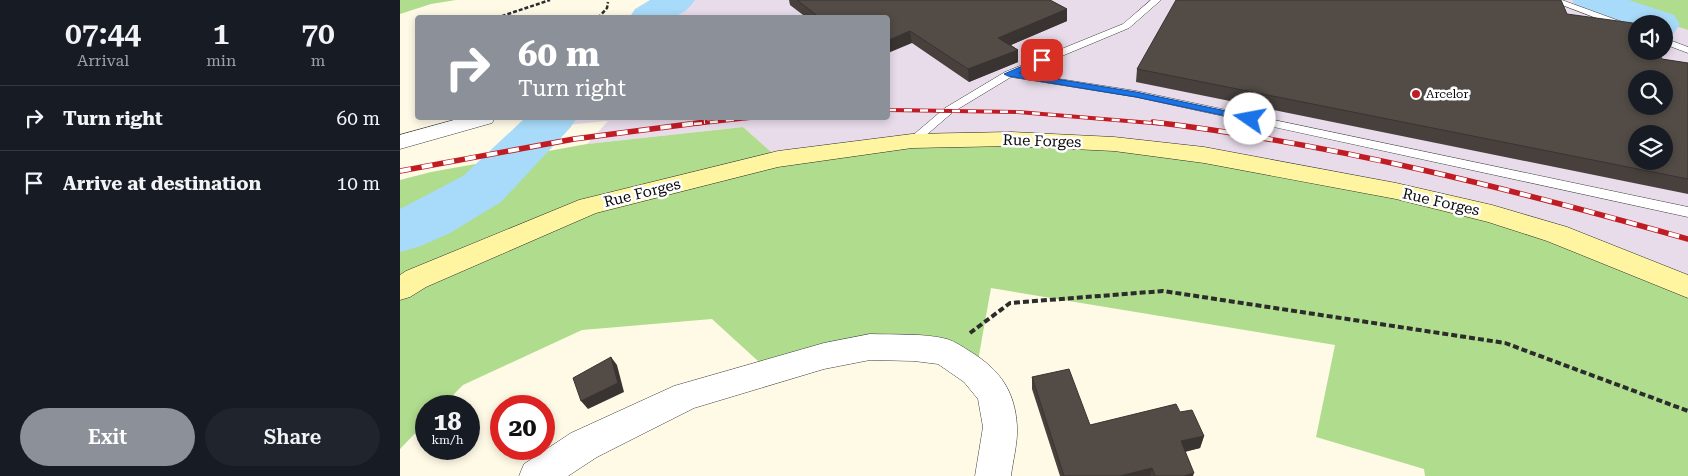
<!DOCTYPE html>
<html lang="en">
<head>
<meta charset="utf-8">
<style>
  :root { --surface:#171b24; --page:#20242c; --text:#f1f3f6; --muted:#9ea1a6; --line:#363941; --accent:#8c9099 }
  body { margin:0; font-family:"Roboto Serif",serif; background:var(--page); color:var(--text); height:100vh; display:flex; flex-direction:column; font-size:19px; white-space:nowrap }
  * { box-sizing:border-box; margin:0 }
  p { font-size:16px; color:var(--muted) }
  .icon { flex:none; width:28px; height:28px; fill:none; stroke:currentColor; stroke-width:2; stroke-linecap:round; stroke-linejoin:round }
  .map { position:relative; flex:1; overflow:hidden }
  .side { display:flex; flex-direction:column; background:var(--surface); width:400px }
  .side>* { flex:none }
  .hud { position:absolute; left:15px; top:15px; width:475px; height:105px; border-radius:5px; box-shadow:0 2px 8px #0003; background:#8c9099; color:#fff; overflow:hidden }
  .controls { position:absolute; left:1228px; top:15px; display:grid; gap:10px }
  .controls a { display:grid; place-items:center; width:45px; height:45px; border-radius:50%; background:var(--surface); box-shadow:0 2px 8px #0003; font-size:25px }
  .speed { position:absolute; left:15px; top:395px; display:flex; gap:10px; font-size:25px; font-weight:700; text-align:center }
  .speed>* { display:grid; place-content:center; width:65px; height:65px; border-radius:50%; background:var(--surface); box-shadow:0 2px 8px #0003; line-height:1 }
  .speed small { font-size:12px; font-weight:400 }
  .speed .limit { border:8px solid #d22; background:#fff; color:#111 }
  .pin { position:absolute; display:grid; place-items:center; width:42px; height:42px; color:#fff; margin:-21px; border-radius:10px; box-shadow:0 2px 8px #0006 }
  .me { position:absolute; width:55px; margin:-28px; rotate:282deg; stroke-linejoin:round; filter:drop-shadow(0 0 4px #0008) }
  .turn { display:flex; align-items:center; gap:18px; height:105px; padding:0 20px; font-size:22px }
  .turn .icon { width:65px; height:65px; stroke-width:2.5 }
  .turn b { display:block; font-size:35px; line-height:42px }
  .eta { display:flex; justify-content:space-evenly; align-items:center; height:85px; text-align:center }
  .eta b { font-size:30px; font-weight:600; line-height:35px }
  .cta { display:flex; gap:10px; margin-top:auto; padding:10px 20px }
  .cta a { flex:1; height:58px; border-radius:30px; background:var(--accent); color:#fff; font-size:20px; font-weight:600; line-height:58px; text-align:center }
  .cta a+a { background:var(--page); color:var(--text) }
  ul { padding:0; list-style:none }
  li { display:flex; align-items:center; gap:15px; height:65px; padding:0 20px; border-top:1px solid var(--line) }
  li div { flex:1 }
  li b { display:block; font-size:19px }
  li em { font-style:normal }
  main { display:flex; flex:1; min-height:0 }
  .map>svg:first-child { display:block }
  .industrial { fill:#e8dcea; fill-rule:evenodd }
  .forest { fill:#b0dc8d }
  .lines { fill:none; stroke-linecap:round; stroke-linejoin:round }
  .river { fill:#a8daf9; fill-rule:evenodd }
  .service-casing { stroke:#3d3d3d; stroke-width:1 }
  .minor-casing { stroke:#3d3d3d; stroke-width:1 }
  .secondary-casing { stroke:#2c2c2c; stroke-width:1 }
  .path-far1 { stroke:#2c2c2c; stroke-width:2.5; stroke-dasharray:4 2; stroke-linecap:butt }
  .path { stroke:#2c2c2c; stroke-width:4; stroke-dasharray:6 3; stroke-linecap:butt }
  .service { fill:#fff; fill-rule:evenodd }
  .minor { fill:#fff; fill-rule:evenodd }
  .secondary { fill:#fff5a1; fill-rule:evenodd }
  .rail-far1-casing { stroke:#bf1c23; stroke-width:4 }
  .rail-casing { stroke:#bf1c23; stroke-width:5.5 }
  .rail-far1 { stroke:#fff; stroke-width:2.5; stroke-dasharray:8; stroke-linecap:butt }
  .rail { stroke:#fff; stroke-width:4; stroke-dasharray:11; stroke-linecap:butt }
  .wall { fill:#47403c }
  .shaded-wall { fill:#393431 }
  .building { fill:#524b46; stroke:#393431; fill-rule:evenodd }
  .route { fill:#1a73e8; stroke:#114b97 }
  .poi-dot { fill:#bf1c23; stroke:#fff; stroke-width:2 }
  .labels { text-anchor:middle; stroke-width:5; stroke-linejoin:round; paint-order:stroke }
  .far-poi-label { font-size:12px; fill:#0a0a0a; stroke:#fff; text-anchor:start }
  .street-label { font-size:15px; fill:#0a0a0a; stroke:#fff }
</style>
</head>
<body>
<main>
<section class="side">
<div class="eta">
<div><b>07:44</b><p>Arrival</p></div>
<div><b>1</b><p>min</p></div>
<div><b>70</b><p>m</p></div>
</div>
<ul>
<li><svg class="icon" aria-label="right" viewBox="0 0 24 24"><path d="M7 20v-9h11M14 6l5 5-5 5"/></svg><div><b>Turn right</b></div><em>60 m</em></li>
<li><svg class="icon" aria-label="arrive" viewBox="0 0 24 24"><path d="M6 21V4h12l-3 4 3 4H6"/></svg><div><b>Arrive at destination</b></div><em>10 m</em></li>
</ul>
<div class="cta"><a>Exit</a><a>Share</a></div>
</section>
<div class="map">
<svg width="1288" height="476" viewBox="0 0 1288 476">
  <rect width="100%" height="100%" fill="#fffae6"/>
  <path class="industrial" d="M276,0h915l97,30v257l-910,-128 -35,-32 -156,17 21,-23 -62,6 7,-9h335v-100l-239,-1zM1236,24h28v27h-28zM1236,79h28v27h-28zM1236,134h28v27h-28z"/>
  <g class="forest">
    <polygon points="0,0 56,0 31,4 0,14"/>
    <polygon points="1191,0 1288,0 1288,30"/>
    <polygon points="343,127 379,159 512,141 714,144 996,191 1288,287 1288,476 1025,476 1024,469 916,437 935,345 591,288 576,372 514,348 369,371 312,319 182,330 63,385 42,406 26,406 26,422 0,449 0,180 31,172 187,144"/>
  </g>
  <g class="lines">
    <g class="river">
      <path d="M250,0h45c-17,25 -39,18 -66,18l6,-9z"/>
      <polygon points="1172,0 1229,0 1274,15 1280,24 1274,33 1264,35 1264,24 1236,24 1236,29 1177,8"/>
      <polygon points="125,118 177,118 170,128 101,202 50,233 21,246 0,252 0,209 63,176"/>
    </g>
    <defs>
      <g id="service">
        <polygon points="751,0 761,0 729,28 621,73 736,91 1288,207 1288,217 736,97 611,77 553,112 516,144 508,144 506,141 545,108 605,72 723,24"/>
        <polygon points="1149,0 1162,0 1236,27 1236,33"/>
        <polygon points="1264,38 1288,47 1288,53 1264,44"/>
      </g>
      <g id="minor">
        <polygon points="61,118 95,118 92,123 0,149 0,135"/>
        <path d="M470,334c25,1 53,-1 77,5 9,3 16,8 24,13 29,18 44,39 46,74 1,16 -4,34 -6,50h-36l8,-49 -5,-28 -14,-17 -26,-18 -24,-3 -44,-1 -46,9 -130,39 -97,49 -29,19h-49l5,-12 47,-31 103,-47 150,-43z"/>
      </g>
      <polygon id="secondary" points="611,132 714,137 804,147 996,183 1092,205 1167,227 1288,275 1288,298 1147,241 1088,222 996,199 804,163 714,151 611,146 512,148 378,167 196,213 26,287 10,297 0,300 0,275 6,271 179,200 378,151 512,134"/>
    </defs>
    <use href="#service" class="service-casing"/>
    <use href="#minor" class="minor-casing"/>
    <use href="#secondary" class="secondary-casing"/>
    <g class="path-far1">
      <polyline points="96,18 150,0"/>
      <polyline points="198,18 207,8 208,2"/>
    </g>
    <polyline class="path" points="570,333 610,303 763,291 1105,343 1288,411"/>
    <use href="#service" class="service"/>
    <use href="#minor" class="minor"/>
    <use href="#secondary" class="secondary"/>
    <defs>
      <g id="rail-far1">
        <polyline points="488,110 618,112 764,124"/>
        <polyline points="294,124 350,118"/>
      </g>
      <g id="rail">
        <path d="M753,122c182,22 359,67 535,117"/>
        <polyline points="0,171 174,139 305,122"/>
      </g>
    </defs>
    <use href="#rail-far1" class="rail-far1-casing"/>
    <use href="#rail" class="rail-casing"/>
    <use href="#rail-far1" class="rail-far1"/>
    <use href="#rail" class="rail"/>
  </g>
  <g class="wall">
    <polygon points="389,0 650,0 667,9 667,21 611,45 618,50 618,62 569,82 512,43 488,18 407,18 390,5"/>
    <polygon points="1167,14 1262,59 1288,63 1288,194 736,82 737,69"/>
    <polygon points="632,377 690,425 780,412 804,436 800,448 785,452 793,476 660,476 632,389"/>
  </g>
  <g class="shaded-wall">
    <polygon points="667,9 667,21 599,50 598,38"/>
    <polygon points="510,31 512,43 488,53 488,40"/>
    <polygon points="618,50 618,62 569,82 568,69"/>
    <polygon points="211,357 217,365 224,392 188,409 181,401"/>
    <polygon points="804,436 800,448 778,453 781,441"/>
    <polygon points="752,468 750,476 720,476"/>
    <polygon points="794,473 793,476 784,476"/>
  </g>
  <g class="building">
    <polygon points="397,0 650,0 667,9 598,38 618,50 568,69 510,31 488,40 488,18 420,18"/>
    <path d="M776,0h385l6,14 73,10h-4v27h22l4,8 26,4v116l-551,-110zM1236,79h28v27h-28zM1236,134h28v27h-28z"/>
    <polygon points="211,357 218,383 181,401 173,378"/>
    <polygon points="669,369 690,425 776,404 780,412 792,410 804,436 781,441 794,473 784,476 755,476 752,468 720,476 664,476 632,377"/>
  </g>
  <polygon class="route" points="639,59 646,60 619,73 736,92 850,116 855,119 850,121 736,97 608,76 604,74"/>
  <circle class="poi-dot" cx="1016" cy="94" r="5"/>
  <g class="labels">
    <g class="far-poi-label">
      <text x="1026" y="98">Arcelor</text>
    </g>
    <g class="street-label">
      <text transform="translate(642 141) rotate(2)" y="5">Rue Forges</text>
      <text transform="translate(242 193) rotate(-14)" y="5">Rue Forges</text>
      <text transform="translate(1041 202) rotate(13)" y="5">Rue Forges</text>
    </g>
  </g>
</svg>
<div class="controls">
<a><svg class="icon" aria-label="sound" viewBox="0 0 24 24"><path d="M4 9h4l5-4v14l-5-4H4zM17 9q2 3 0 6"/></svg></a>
<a><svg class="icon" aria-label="search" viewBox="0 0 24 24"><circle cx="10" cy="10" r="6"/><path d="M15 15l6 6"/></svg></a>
<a><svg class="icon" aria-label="layers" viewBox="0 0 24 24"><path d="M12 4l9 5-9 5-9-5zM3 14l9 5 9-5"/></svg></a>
</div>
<div class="speed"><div>18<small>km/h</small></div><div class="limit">20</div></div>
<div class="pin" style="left:642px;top:60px;background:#d93025"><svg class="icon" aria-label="arrive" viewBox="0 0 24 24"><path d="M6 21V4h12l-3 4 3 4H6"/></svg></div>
<svg class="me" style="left:850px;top:119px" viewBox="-20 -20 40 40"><circle r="19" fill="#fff"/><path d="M0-13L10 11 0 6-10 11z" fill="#1a73e8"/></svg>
<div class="hud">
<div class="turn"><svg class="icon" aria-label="right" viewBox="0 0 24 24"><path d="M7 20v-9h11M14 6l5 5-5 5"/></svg><div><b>60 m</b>Turn right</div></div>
</div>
</div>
</main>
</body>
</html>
